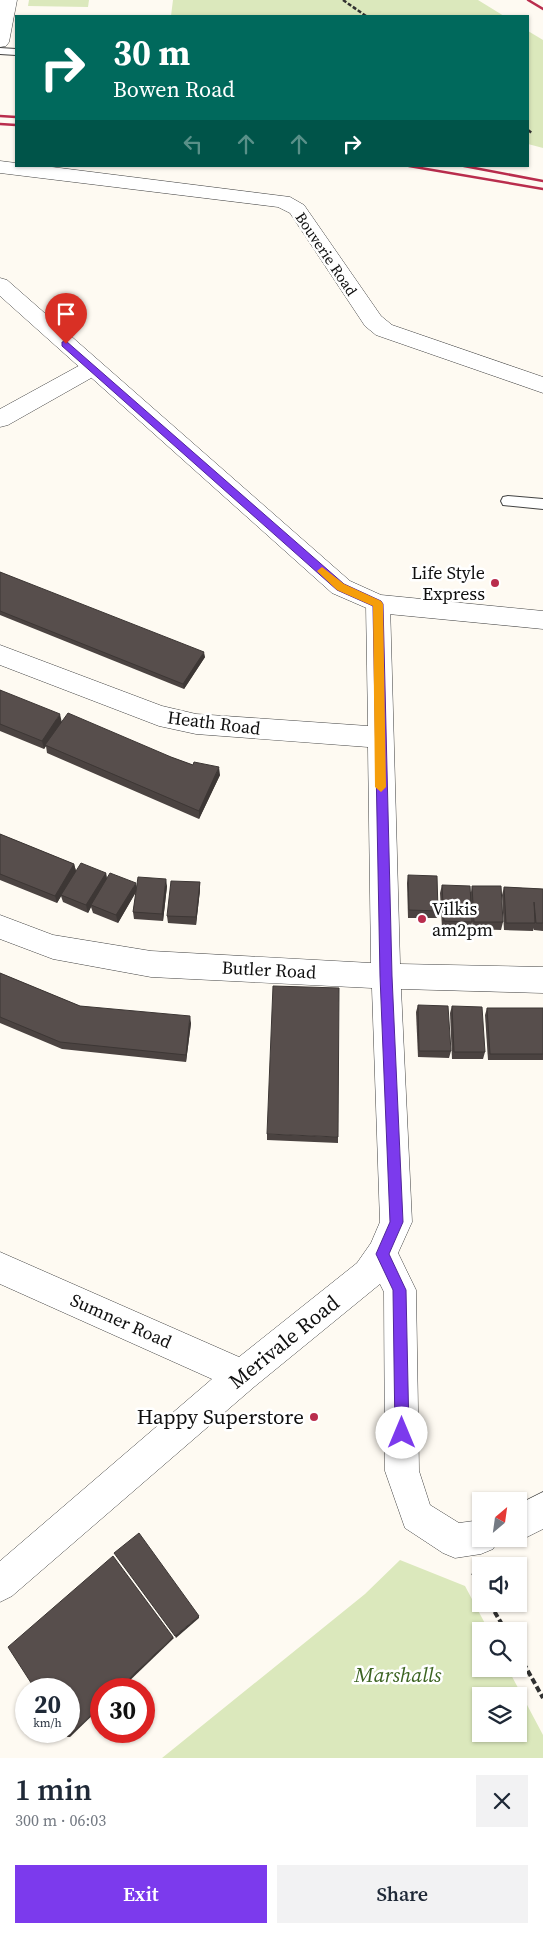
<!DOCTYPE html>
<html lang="en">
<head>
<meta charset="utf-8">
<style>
  :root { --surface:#fff; --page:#f2f2f3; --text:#1f2937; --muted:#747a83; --accent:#7c3aed }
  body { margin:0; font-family:"Source Serif 4",serif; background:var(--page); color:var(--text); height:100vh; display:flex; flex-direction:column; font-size:19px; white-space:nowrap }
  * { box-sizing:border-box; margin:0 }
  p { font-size:16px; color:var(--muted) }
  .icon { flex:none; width:28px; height:28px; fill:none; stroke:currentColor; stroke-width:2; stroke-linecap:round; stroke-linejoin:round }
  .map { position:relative; height:1758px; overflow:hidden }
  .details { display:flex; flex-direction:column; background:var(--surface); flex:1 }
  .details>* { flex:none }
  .guide { position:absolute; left:15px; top:15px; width:514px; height:152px; border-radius:0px; box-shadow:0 1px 4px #0004; background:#00695c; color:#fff; overflow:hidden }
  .needle { width:32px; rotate:29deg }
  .fabs { position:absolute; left:472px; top:1492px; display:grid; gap:10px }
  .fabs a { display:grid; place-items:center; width:55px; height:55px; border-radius:0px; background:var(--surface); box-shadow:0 1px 4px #0004; font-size:25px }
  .speed { position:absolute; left:15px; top:1678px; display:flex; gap:10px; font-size:25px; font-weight:700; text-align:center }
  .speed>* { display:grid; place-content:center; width:65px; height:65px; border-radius:50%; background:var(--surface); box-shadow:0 1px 4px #0004; line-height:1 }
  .speed small { font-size:12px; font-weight:400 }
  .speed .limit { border:8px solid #d22; background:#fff; color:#111 }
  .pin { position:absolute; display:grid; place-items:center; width:42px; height:42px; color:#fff; margin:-51px -21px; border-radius:50% 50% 50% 0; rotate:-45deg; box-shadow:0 0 5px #0007 }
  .pin .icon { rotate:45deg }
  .me { position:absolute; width:55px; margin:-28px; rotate:0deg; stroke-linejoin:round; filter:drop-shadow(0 0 4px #0008) }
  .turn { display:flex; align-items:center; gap:18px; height:105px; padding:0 15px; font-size:22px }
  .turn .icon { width:65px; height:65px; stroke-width:2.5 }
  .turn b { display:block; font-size:35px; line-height:42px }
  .lanes { display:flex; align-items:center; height:48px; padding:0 15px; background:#0003; justify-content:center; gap:25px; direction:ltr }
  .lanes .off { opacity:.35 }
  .round { display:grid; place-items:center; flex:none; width:52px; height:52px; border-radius:0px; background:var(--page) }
  .overview { display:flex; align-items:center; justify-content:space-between; height:85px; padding:0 15px }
  h1 { font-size:30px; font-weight:600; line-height:38px }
  .primary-button { display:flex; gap:10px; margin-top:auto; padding:10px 15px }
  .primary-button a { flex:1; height:58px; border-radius:0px; background:var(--accent); color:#fff; font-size:20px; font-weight:600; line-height:58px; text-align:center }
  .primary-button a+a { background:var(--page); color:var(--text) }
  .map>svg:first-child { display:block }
  .green { fill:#dbe8bc; fill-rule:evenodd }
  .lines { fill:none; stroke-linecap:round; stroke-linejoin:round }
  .service-casing { stroke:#424242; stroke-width:2 }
  .minor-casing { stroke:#424242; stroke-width:1 }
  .tertiary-casing { stroke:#424242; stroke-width:1 }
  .path-far1 { stroke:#313131; stroke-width:2.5; stroke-dasharray:4 2; stroke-linecap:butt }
  .path { stroke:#313131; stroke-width:4; stroke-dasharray:6 3; stroke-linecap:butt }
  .service { fill:#fff; fill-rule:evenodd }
  .minor { fill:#fff; fill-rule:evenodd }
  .tertiary { fill:#fff; fill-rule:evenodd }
  .rail { stroke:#b92d4d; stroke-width:2.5 }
  .wall { fill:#4b4341 }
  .shaded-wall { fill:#3d3735 }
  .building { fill:#574e4c; stroke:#3d3735 }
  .route { fill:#7c3aed; stroke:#51269a }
  .slow { fill:#f59e0b }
  .poi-dot { fill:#b92d4d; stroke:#fff; stroke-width:2 }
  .labels { text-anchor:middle; stroke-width:5; stroke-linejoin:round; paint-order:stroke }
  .far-street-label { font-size:15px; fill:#0f0f0f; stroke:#fff }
  .poi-label { font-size:18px; fill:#0f0f0f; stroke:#fff; text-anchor:end }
  .street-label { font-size:18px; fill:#0f0f0f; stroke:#fff }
  .near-street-label { font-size:21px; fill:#0f0f0f; stroke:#fff }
  .near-poi-label { font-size:21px; fill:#0f0f0f; stroke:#fff; text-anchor:end }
  .near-park-label { font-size:21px; font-style:italic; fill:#3c6422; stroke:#fff }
</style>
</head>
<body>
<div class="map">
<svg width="543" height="1758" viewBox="0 0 543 1758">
  <rect width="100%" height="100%" fill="#fefaf2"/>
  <g class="green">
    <polygon points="29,0 89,0 88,7 28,6"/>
    <polygon points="173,0 478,0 504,16 171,16"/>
    <polygon points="528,31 543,40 543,148 528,144"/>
    <path d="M400,1560l65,26 24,45h-8v38h27l35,66v23h-381l203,-164zM481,1696h38v38h-38z"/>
  </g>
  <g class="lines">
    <defs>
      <g id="service">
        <polygon points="0,48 16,49 16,55 0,54"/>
        <polygon points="508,496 543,499 543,509 503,505 501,501 503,497"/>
      </g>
      <g id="minor">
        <polygon points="0,161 16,163 16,166 44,166 290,197 304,205 381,316 392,325 543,377 543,393 376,335 365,326 290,213 278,207 0,173"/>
        <polygon points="92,361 100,363 103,368 100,373 8,425 0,427 0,409 84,363"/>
        <polygon points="378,595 387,597 390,604 400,964 543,967 543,993 401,989 412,1222 398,1253 416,1290 419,1471 430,1505 459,1523 481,1520 481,1539 498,1539 493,1549 481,1554 455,1558 443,1553 405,1528 385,1471 384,1292 380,1284 254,1387 12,1596 0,1602 0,1561 212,1379 0,1284 0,1252 239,1357 357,1263 371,1243 380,1222 372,988 151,977 53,959 0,939 0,915 53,935 151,951 371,963 368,747 196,734 159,726 0,665 0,645 162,706 196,714 368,726 366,604 369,597"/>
        <polygon points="543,1492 543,1529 519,1541 513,1539 519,1539 519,1504"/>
      </g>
      <g id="tertiary">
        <polygon points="0,0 17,0 9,42 6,46 0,47"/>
        <polygon points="0,278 7,280 350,581 381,595 543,611 543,629 378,613 332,593 0,296"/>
      </g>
    </defs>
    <use href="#service" class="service-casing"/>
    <use href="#minor" class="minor-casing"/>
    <use href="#tertiary" class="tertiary-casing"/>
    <g class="path-far1">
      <polyline points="343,0 366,16"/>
      <polyline points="528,130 532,133"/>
    </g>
    <g class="path">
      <polyline points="473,1573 481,1587"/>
      <polyline points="490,1604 506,1631"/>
      <polyline points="519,1655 543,1698"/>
    </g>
    <use href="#service" class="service"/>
    <use href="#minor" class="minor"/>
    <use href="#tertiary" class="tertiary"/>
    <g class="rail">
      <polyline points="528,0 543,9"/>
      <polyline points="0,116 16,117"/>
      <polyline points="0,124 16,125"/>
      <polyline points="409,166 543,189"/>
      <polyline points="464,166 543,181"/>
    </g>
  </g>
  <g class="wall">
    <polygon points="0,572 205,657 184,689 0,615"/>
    <polygon points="0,690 62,722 171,757 220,775 199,819 47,753 46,746 44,749 0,731"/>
    <polygon points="0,834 74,864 76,871 106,873 107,879 136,888 167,886 163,921 134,919 133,912 136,892 118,923 93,913 91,907 88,913 63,902 61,896 57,903 0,880"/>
    <polygon points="408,875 438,911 437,918 408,918 407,883"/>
    <polygon points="200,882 200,890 196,925 168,923 167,916"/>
    <polygon points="442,885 471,892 472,886 503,922 501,930 473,929 472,922 471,929 442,928 440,893"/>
    <polygon points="504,887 543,889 543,931 534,930 534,928 533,931 504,930 502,895"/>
    <polygon points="0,973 80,1006 191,1023 186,1062 62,1049 0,1023"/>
    <polygon points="418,1005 451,1051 449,1058 418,1057 416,1012"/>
    <polygon points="452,1006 485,1052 483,1059 452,1059 450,1013"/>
    <polygon points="487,1008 543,1008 543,1060 488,1060 485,1015"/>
    <polygon points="267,1134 338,1137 338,1143 267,1140"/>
  </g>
  <g class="shaded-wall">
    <polygon points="204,652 205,657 184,689 183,684"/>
    <polygon points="60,714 62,723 45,745 46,746 44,749 42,741"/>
    <polygon points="219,767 220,775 199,819 199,811"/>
    <polygon points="74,864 76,871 57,903 55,896"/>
    <polygon points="106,873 107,880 91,905 91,907 88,913 86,905"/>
    <polygon points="166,879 167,886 163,921 162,914"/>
    <polygon points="200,882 200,890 196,925 196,917"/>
    <polygon points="136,883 137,890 118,923 116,915"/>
    <polygon points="190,1016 191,1023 186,1062 186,1055"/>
    <polygon points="199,1616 199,1618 176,1638 175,1636"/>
    <polygon points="173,1637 174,1638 121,1689 118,1689"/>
    <polygon points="101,1705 101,1707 70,1737 68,1737"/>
  </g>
  <g class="building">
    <polygon points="0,572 204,652 183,684 0,611"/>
    <polygon points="0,690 60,714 42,741 0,724"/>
    <polygon points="68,713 171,757 193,765 194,762 219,767 199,811 45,745"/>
    <polygon points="0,834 74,864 55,896 0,874"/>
    <polygon points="81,863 106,873 86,905 61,895"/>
    <polygon points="110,873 136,883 116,915 91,905"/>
    <polygon points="408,875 437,876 438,911 409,910"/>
    <polygon points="138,877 166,879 162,914 133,912"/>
    <polygon points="171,881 200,882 196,917 167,916"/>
    <polygon points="442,885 470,886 472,922 444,921"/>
    <polygon points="472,886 501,886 503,922 474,922"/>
    <polygon points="504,887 543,889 543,923 536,923 534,902 535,923 506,923"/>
    <polygon points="0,973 80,1006 190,1016 186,1055 60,1042 0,1017"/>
    <polygon points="273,986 339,988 338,1137 267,1134"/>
    <polygon points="418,1005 448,1006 451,1051 419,1051"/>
    <polygon points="452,1006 482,1007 485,1052 454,1052"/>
    <polygon points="487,1008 543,1008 543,1054 490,1054"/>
    <polygon points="139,1533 199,1616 175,1636 114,1553"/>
    <polygon points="113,1556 173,1637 118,1689 101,1689 101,1705 68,1737 64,1731 69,1731 69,1689 35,1689 8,1647"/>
  </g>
  <polygon class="route" points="66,341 344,584 381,601 383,604 392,976 403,1222 389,1254 406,1290 409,1433 407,1438 402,1440 397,1438 395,1433 393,1290 376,1254 390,1222 380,976 373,606 337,590 62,346 62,342"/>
  <polygon class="slow" points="322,567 344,584 381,601 383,604 386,787 381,792 375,787 373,606 337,590 319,573 317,571"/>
  <g class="poi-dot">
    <circle cx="495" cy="583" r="5"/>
    <circle cx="422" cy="919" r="5"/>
    <circle cx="314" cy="1417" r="5"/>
  </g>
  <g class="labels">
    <g class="far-street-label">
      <text transform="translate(326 254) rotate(56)" y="5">Bouverie Road</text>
    </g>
    <g class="poi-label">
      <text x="485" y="579">Life Style<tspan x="485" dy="21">Express</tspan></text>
      <text x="432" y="915" text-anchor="start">Vilkis<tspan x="432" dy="21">am2pm</tspan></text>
    </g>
    <g class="street-label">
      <text transform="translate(214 723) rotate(7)" y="6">Heath Road</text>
      <text transform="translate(269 970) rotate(3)" y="6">Butler Road</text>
      <text transform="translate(121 1321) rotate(24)" y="6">Sumner Road</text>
    </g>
    <g class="near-street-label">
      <text transform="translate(284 1342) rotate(-39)" y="7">Merivale Road</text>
    </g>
    <g class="near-poi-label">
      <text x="304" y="1424">Happy Superstore</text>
    </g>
    <g class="near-park-label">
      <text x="398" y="1682">Marshalls</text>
    </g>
  </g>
</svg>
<div class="fabs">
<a><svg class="needle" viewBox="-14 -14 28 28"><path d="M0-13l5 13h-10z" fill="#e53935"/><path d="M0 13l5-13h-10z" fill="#747a83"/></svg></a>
<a><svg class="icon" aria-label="sound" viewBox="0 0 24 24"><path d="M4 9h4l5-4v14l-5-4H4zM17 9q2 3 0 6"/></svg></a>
<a><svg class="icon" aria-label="search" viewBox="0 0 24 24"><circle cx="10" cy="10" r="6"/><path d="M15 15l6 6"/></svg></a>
<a><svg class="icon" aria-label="layers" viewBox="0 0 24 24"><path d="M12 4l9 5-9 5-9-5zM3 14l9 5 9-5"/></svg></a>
</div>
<div class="speed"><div>20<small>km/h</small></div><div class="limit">30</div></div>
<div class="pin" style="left:66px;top:344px;background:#d93025"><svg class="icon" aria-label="arrive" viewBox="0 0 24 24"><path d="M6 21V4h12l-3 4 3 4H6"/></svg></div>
<svg class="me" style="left:402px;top:1433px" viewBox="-20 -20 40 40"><circle r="19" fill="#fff"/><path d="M0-13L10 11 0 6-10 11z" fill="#7c3aed"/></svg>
<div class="guide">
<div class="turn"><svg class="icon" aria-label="right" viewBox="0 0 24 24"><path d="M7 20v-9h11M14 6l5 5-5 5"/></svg><div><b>30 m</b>Bowen Road</div></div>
<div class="lanes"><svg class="icon off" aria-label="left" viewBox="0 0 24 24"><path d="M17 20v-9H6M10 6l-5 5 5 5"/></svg><svg class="icon off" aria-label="ahead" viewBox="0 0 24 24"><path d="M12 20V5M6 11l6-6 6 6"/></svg><svg class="icon off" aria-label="ahead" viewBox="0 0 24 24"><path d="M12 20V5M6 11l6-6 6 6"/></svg><svg class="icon" aria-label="right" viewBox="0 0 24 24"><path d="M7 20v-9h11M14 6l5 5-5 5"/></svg></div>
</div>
</div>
<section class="details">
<div class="overview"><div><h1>1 min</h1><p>300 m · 06:03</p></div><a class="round"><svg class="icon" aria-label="close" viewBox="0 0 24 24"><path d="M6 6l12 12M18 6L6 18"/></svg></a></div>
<div class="primary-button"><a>Exit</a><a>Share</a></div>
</section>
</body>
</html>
